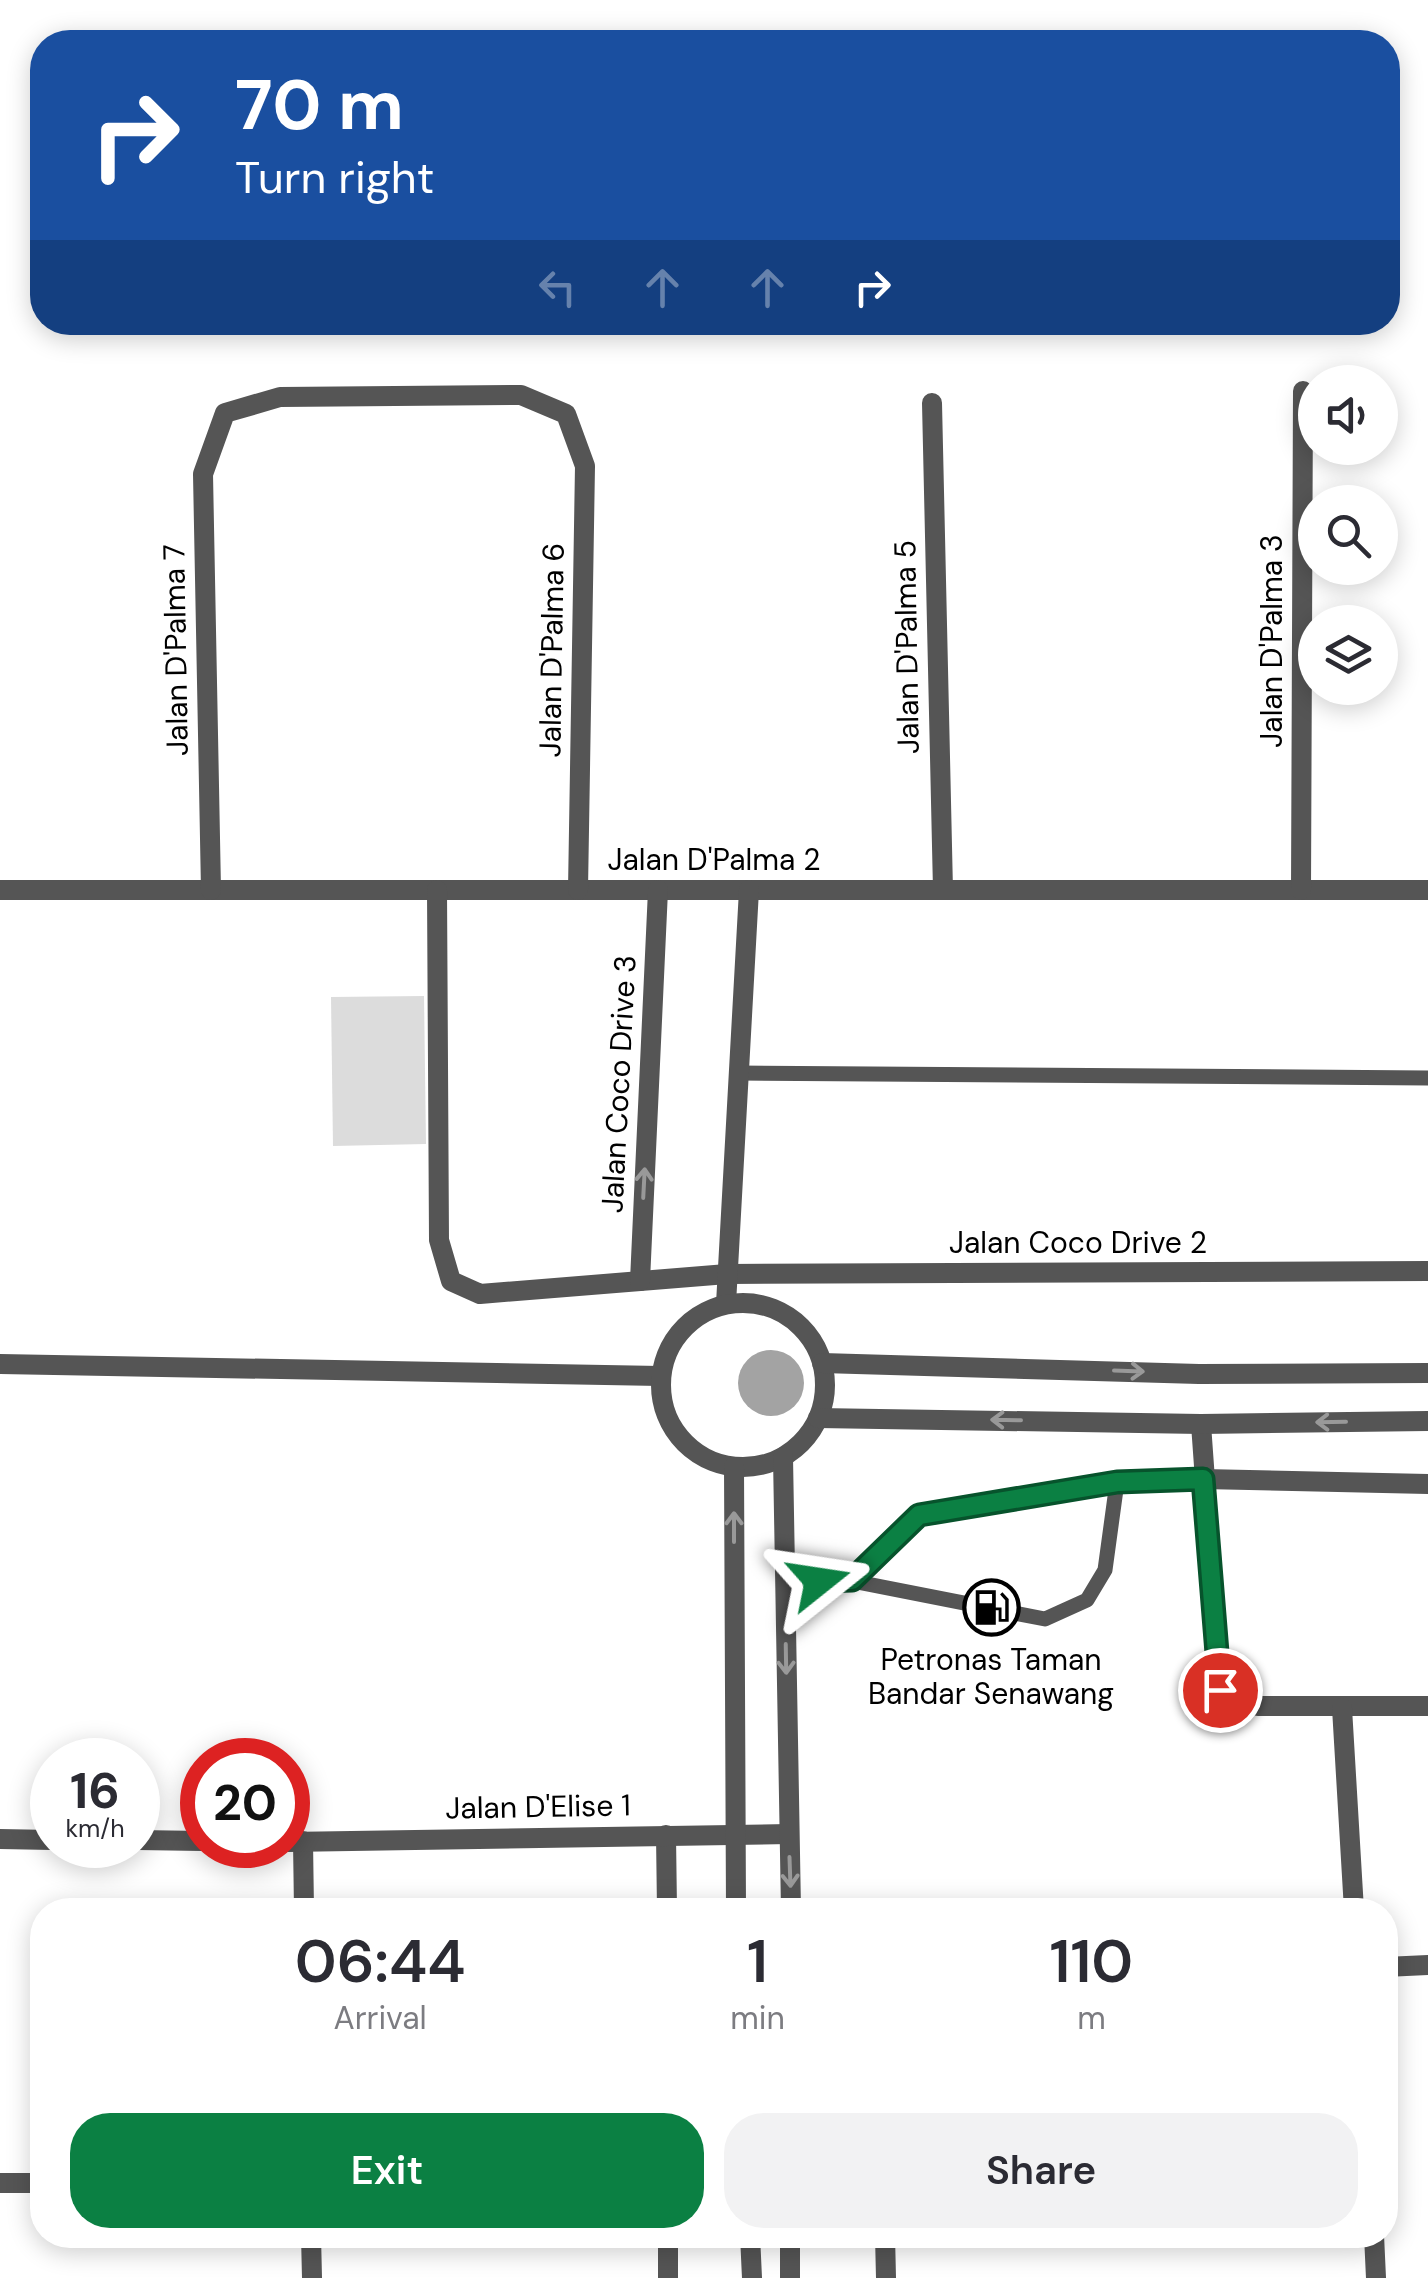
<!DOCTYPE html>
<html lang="en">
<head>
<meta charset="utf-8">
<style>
  :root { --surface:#fff; --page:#f2f2f3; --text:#2b2b33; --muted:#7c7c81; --accent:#0b8043 }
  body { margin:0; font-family:"DM Sans",sans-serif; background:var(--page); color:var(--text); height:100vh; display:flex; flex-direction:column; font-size:38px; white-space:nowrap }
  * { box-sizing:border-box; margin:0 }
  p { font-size:32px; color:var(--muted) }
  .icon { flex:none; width:55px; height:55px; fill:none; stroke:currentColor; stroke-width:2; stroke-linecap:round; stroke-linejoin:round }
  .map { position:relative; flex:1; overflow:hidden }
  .drawer { position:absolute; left:30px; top:1898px; width:1368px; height:350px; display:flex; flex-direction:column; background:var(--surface); border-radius:40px; box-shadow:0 5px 25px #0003 }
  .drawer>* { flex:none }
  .top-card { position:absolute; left:30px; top:30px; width:1370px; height:305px; border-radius:40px; box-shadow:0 5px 25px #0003; background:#1a4fa0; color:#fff; overflow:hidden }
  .tools { position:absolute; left:1298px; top:365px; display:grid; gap:20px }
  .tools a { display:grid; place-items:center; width:100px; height:100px; border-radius:50%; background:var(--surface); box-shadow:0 5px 25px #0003; font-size:50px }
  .speed { position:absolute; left:30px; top:1738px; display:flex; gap:20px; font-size:50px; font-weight:700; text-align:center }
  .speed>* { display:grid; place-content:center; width:130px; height:130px; border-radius:50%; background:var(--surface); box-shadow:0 5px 25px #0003; line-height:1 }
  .speed small { font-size:25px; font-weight:400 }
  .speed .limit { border:15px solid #d22; background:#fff; color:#111 }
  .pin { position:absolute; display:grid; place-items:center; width:85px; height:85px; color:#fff; margin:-42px; border:5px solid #fff; border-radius:50%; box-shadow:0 2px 10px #0007 }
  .me { position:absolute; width:110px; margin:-55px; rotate:75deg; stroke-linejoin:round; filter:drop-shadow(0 0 8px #0008) }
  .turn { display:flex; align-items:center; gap:35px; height:210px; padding:0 40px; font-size:45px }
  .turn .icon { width:130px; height:130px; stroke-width:2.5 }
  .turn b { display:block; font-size:70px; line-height:85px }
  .lanes { display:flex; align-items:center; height:95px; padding:0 40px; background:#0003; justify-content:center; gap:50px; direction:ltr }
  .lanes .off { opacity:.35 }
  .eta { display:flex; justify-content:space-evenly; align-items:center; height:170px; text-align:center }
  .eta b { font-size:60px; font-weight:600; line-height:70px }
  .cta { display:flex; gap:20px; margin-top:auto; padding:20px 40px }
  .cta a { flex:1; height:115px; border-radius:40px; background:var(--accent); color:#fff; font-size:40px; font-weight:600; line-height:115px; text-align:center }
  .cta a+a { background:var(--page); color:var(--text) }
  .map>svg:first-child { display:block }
  .green { fill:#dcdcdc }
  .water { fill:#a3a3a3 }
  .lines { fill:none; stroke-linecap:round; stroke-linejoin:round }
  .service { stroke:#555; stroke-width:15 }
  .minor { stroke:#555; stroke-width:20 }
  .tertiary { stroke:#555; stroke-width:20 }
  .oneway { stroke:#999 }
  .route-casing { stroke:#07532c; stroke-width:25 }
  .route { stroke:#0b8043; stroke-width:18 }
  .labels { text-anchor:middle; stroke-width:8; stroke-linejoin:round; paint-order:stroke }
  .street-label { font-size:30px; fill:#000; stroke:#fff }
  .poi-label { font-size:30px; fill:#000; stroke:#fff }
</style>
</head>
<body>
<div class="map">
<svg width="1428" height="2278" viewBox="0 0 1428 2278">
  <rect width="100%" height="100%" fill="#fff"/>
  <polygon class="green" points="424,996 426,1144 333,1146 331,997"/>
  <circle class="water" cx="771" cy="1383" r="33"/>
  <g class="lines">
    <g class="service">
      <polyline points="738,1073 1428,1078"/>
      <polyline points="852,1581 1045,1619 1087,1600 1105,1570 1117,1482"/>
      <polyline points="785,1582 852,1581 919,1515 1117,1482 1203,1479"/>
    </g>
    <g class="minor">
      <polyline points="932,403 943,890"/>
      <polyline points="0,890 1428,890"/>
      <polyline points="211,890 203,474 225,413 280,397 521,395 566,414 585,466 578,890"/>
      <polyline points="437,890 439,1240 451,1281 480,1294 727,1274 1428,1271"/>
      <polyline points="1301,890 1303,391"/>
      <polyline points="640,1281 658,890"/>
      <polyline points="726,1304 749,890"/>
      <polyline points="0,1364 660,1376"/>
      <polyline points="1201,1424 1220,1690 1258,1706 1428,1706"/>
      <polyline points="1203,1479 1428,1484"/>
      <polyline points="1342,1708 1354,1910"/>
      <polyline points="666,1835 667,1910"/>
      <polyline points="0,1839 52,1840"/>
      <polyline points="138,1840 202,1841"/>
      <polyline points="303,1841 304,1910"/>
      <polyline points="288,1842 789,1834"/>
      <polyline points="1385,1967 1428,1965"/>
      <polyline points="0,2183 42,2183"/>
      <polyline points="311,2235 312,2278"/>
      <polyline points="668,2235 668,2278"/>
      <polyline points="885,2235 886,2278"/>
      <polyline points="1374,2235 1376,2278"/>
    </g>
    <g class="tertiary">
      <circle cx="743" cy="1385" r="82"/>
      <polyline points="822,1363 1199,1374 1428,1373"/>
      <polyline points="818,1418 1201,1424 1428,1421"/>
      <polyline points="783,1457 791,1910"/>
      <polyline points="734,1467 736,1910"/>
      <polyline points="750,2235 752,2278"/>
      <polyline points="790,2278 790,2235"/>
    </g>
  </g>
  <defs><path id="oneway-shaft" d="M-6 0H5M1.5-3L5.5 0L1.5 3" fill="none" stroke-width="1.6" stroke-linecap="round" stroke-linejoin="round" transform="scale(2.5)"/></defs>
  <g class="oneway">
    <use href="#oneway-shaft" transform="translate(644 1183) rotate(-87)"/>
    <use href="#oneway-shaft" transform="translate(1129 1371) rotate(2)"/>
    <use href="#oneway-shaft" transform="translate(1006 1420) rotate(-179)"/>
    <use href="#oneway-shaft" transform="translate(1331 1422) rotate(179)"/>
    <use href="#oneway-shaft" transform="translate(734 1527) rotate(-90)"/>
    <use href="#oneway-shaft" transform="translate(786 1659) rotate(89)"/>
    <use href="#oneway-shaft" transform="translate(790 1872) rotate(88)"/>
  </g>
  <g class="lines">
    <defs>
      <polyline id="route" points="819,1581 852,1580 919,1515 1117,1482 1203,1479 1220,1690"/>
    </defs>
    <use href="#route" class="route-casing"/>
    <use href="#route" class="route"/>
  </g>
  <defs>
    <symbol id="fuel-ring" viewBox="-11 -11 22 22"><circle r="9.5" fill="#fff" stroke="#000" stroke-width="1.5"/><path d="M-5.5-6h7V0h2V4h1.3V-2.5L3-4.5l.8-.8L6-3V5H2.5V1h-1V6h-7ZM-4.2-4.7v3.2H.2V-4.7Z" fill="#000"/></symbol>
  </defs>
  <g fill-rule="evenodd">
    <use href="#fuel-ring" x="960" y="1576" width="63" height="63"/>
  </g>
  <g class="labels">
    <g class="street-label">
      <text transform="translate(1272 641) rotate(-90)" y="10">Jalan D'Palma 3</text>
      <text transform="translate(907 647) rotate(-91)" y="10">Jalan D'Palma 5</text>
      <text transform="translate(176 650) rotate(-91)" y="10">Jalan D'Palma 7</text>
      <text transform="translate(552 650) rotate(-89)" y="10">Jalan D'Palma 6</text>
      <text x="714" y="870">Jalan D'Palma 2</text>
      <text transform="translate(619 1084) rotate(-87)" y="10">Jalan Coco Drive 3</text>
      <text x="1078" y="1253">Jalan Coco Drive 2</text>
      <text transform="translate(538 1807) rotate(-1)" y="10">Jalan D'Elise 1</text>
    </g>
    <g class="poi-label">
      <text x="991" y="1670">Petronas Taman<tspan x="991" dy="34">Bandar Senawang</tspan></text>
    </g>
  </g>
</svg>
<div class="tools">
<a><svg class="icon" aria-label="sound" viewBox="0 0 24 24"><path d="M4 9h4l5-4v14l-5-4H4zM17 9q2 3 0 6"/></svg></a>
<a><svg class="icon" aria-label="search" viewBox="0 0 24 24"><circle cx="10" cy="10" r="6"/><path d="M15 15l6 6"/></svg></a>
<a><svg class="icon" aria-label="layers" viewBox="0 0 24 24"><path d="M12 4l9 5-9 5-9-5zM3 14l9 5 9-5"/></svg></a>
</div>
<div class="speed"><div>16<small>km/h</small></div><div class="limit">20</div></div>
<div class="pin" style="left:1220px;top:1690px;background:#d93025"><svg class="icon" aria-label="arrive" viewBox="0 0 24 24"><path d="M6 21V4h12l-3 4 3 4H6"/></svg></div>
<svg class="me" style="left:819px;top:1581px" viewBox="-20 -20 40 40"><path d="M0-17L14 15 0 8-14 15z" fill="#0b8043" stroke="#fff" stroke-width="4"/></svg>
<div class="top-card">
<div class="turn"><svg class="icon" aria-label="right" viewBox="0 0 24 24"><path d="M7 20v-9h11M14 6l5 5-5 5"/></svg><div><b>70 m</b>Turn right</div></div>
<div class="lanes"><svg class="icon off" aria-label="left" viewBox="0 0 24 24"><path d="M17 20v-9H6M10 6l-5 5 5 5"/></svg><svg class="icon off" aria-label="ahead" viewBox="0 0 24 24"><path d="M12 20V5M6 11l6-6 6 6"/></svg><svg class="icon off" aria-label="ahead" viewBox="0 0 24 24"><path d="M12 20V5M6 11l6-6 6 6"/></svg><svg class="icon" aria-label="right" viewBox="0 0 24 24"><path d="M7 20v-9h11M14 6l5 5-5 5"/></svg></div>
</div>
<section class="drawer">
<div class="eta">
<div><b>06:44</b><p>Arrival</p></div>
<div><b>1</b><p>min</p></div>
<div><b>110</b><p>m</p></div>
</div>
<div class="cta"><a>Exit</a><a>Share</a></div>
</section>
</div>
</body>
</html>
